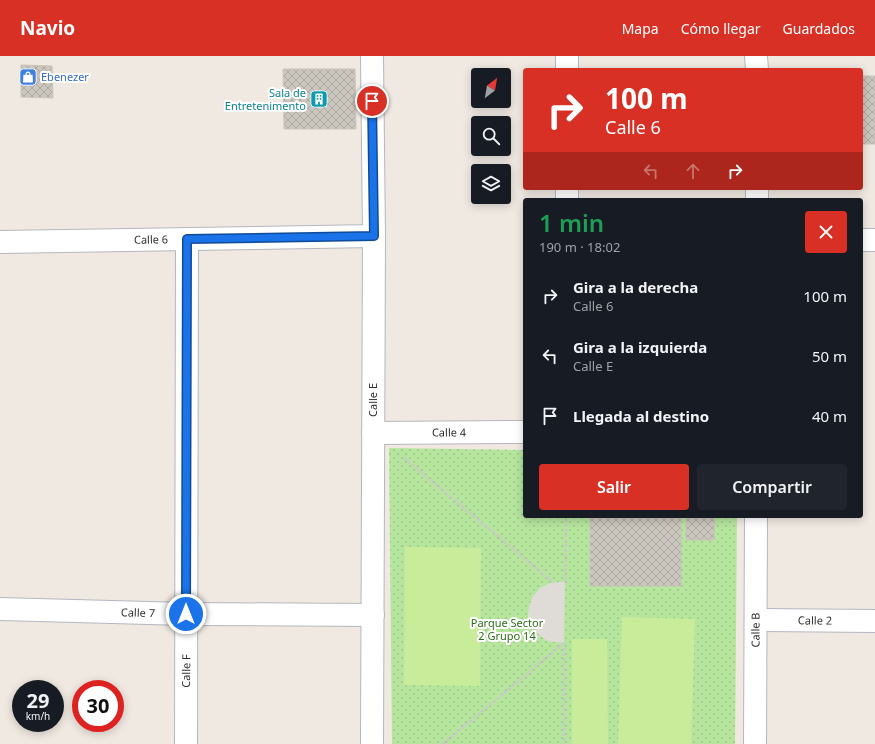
<!DOCTYPE html>
<html lang="es">
<head>
<meta charset="utf-8">
<style>
  :root { --surface:#171b24; --page:#20242c; --text:#f1f3f6; --muted:#9ea1a6; --accent:#d93025 }
  body { margin:0; font-family:"Noto Sans",sans-serif; background:var(--page); color:var(--text); height:100vh; display:flex; flex-direction:column; font-size:15px; white-space:nowrap }
  * { box-sizing:border-box; margin:0 }
  p { font-size:13px; color:var(--muted) }
  .icon { flex:none; width:22px; height:22px; fill:none; stroke:currentColor; stroke-width:2; stroke-linecap:round; stroke-linejoin:round }
  .map { position:relative; flex:1; overflow:hidden }
  .side { position:absolute; left:523px; top:142px; width:340px; height:320px; display:flex; flex-direction:column; background:var(--surface); border-radius:4px; box-shadow:0 2px 10px #0003 }
  .side>* { flex:none }
  .banner { position:absolute; left:523px; top:12px; width:340px; height:122px; border-radius:4px; box-shadow:0 2px 10px #0003; background:#d93025; color:#fff; overflow:hidden }
  .needle { width:26px; rotate:31deg }
  .tools { position:absolute; left:471px; top:12px; display:grid; gap:8px }
  .tools a { display:grid; place-items:center; width:40px; height:40px; border-radius:4px; background:var(--surface); box-shadow:0 2px 10px #0003; font-size:20px }
  .speed { position:absolute; left:12px; top:624px; display:flex; gap:8px; font-size:20px; font-weight:700; text-align:center }
  .speed>* { display:grid; place-content:center; width:52px; height:52px; border-radius:50%; background:var(--surface); box-shadow:0 2px 10px #0003; line-height:1 }
  .speed small { font-size:10px; font-weight:400 }
  .speed .limit { border:6px solid #d22; background:#fff; color:#111 }
  .pin { position:absolute; display:grid; place-items:center; width:34px; height:34px; color:#fff; margin:-17px; border:2px solid #fff; border-radius:50%; box-shadow:0 1px 4px #0007 }
  .me { position:absolute; width:44px; margin:-22px; rotate:0deg; stroke-linejoin:round; filter:drop-shadow(0 0 3px #0008) }
  .turn { display:flex; align-items:center; gap:14px; height:84px; padding:0 16px; font-size:18px }
  .turn .icon { width:52px; height:52px; stroke-width:2.5 }
  .turn b { display:block; font-size:28px; line-height:34px }
  .lanes { display:flex; align-items:center; height:38px; padding:0 16px; background:#0003; justify-content:center; gap:20px; direction:ltr }
  .lanes .off { opacity:.35 }
  .round { display:grid; place-items:center; flex:none; width:42px; height:42px; border-radius:4px; background:var(--page) }
  .overview { display:flex; align-items:center; justify-content:space-between; height:68px; padding:0 16px }
  h1 { font-size:24px; font-weight:600; line-height:30px; color:#1e9e55 }
  .button { display:flex; gap:8px; margin-top:auto; padding:8px 16px }
  .button a { flex:1; height:46px; border-radius:4px; background:var(--accent); color:#fff; font-size:16px; font-weight:600; line-height:46px; text-align:center }
  .button a+a { background:var(--page); color:var(--text) }
  ul { padding:0; list-style:none }
  li { display:flex; align-items:center; gap:12px; height:60px; padding:0 16px }
  li div { flex:1 }
  li b { display:block; font-size:15px }
  li em { font-style:normal }
  header { display:flex; align-items:center; gap:24px; box-sizing:border-box; height:56px; padding:0 20px; background:var(--accent); color:#fff }
  header strong { font-size:19px }
  nav { display:flex; gap:22px; margin-inline-start:auto; font-size:14px }
  .map>svg:first-child { display:block }
  .park { fill:url(#park-dots) }
  .pitch { fill:#c9ec9a }
  .plaza { fill:#dfdcd8 }
  .building { fill:url(#building-cross-hatch); stroke:#cbc5ba }
  .lines { fill:none; stroke-linecap:round; stroke-linejoin:round }
  .minor-casing { stroke:#b4b7c1; stroke-width:24 }
  .path { stroke:#c9c9c9; stroke-width:2.5; stroke-dasharray:3 2; stroke-linecap:butt }
  .minor { stroke:#fff; stroke-width:22 }
  .route-casing { stroke:#114b97; stroke-width:10 }
  .route { stroke:#1a73e8; stroke-width:7 }
  .labels { text-anchor:middle; stroke-width:4; stroke-linejoin:round; paint-order:stroke }
  .shop-label { font-size:11px; fill:#366cbe; stroke:#fff; text-anchor:start }
  .culture-label { font-size:11px; fill:#0d838f; stroke:#fff; text-anchor:end }
  .street-label { font-size:11px; fill:#2e2e2e; stroke:#fff }
  .park-label { font-size:11px; fill:#2c6e1b; stroke:#fff }
</style>
</head>
<body>
<header>
<strong>Navio</strong>
<nav><a>Mapa</a><a>Cómo llegar</a><a>Guardados</a></nav>
</header>
<div class="map">
<svg width="875" height="688" viewBox="0 0 875 688">
  <defs>
    <pattern id="park-dots" width="8" height="8" patternUnits="userSpaceOnUse"><rect width="8" height="8" fill="#b6e59e"/><path d="M2 2h.1M6 6h.1" fill="none" stroke="#9dc588" stroke-width="1.8" stroke-linecap="round"/></pattern>
    <pattern id="building-cross-hatch" width="8" height="8" patternUnits="userSpaceOnUse"><rect width="8" height="8" fill="#cbc7bf"/><path d="M0 0l8 8M0 8l8-8" fill="none" stroke="#afaba4"/></pattern>
  </defs>
  <rect width="100%" height="100%" fill="#efe9e1"/>
  <polygon class="park" points="389,392 525,394 525,460 737,460 735,688 392,688"/>
  <g class="pitch">
    <polygon points="405,491 481,492 480,630 404,629"/>
    <polygon points="622,561 695,563 691,688 618,688"/>
    <polygon points="572,583 607,583 608,688 572,688"/>
  </g>
  <polygon class="plaza" points="560,526 565,526 564,587 547,585 538,578 532,570 528,560 529,550 533,540 540,532 550,527"/>
  <g class="building">
    <polygon points="21,9 52,10 53,42 21,41"/>
    <polygon points="283,13 355,13 356,73 284,73"/>
    <rect x="861" y="20" width="14" height="68"/>
    <rect x="590" y="460" width="91" height="70"/>
    <polygon points="686,460 715,460 714,484 686,484"/>
  </g>
  <g class="lines">
    <defs>
      <g id="minor">
        <polyline points="372,0 374,180 372,688"/>
        <polyline points="567,0 567,14"/>
        <polyline points="756,0 757,14"/>
        <polyline points="567,132 567,144"/>
        <polyline points="757,132 757,144"/>
        <polyline points="861,184 875,184"/>
        <path id="s1" d="M0,186l374,-6"/>
        <path id="s2" d="M373,377l152,-1"/>
        <path id="s3" d="M0,553l186,5 187,1"/>
        <path id="s4" d="M756,564l119,1"/>
        <path id="s5" d="M186,688l1,-505"/>
        <path id="s6" d="M755,688l1,-228"/>
      </g>
    </defs>
    <use href="#minor" class="minor-casing"/>
    <g class="path">
      <polyline points="404,402 554,527"/>
      <polyline points="565,526 566,460"/>
      <polyline points="564,587 564,688"/>
      <polyline points="443,688 564,587"/>
    </g>
    <use href="#minor" class="minor"/>
  </g>
  <g class="lines">
    <defs>
      <polyline id="route" points="186,558 187,183 374,180 372,45"/>
    </defs>
    <use href="#route" class="route-casing"/>
    <use href="#route" class="route"/>
  </g>
  <defs>
    <symbol id="shop-square" viewBox="-11 -11 22 22"><rect x="-9" y="-9" width="18" height="18" rx="4" fill="#3f7fe0" stroke="#fff"/><path d="M-5-2.5h2.3a2.7 3.5 0 0 1 5.4 0H5L5.5 6h-11ZM-1.5-2.5h3a1.5 2.3 0 0 0-3 0Z" fill="#fff"/></symbol>
    <symbol id="building-square" viewBox="-11 -11 22 22"><rect x="-9" y="-9" width="18" height="18" rx="4" fill="#0f9aa8" stroke="#fff"/><path d="M-4-6H4V6H1V3H-1V6H-4ZM-2.5-4.3h1.7v1.8h-1.7ZM.8-4.3h1.7v1.8H.8ZM-2.5-1h1.7V.8h-1.7ZM.8-1h1.7V.8H.8Z" fill="#fff"/></symbol>
  </defs>
  <g fill-rule="evenodd">
    <use href="#shop-square" x="18" y="11" width="20" height="20"/>
    <use href="#building-square" x="309" y="33" width="20" height="20"/>
  </g>
  <g class="labels">
    <g class="shop-label">
      <text x="41" y="25">Ebenezer</text>
    </g>
    <g class="culture-label">
      <text x="306" y="41">Sala de<tspan x="306" dy="13">Entretenimento</tspan></text>
    </g>
    <g class="street-label">
      <text dy="4" stroke="none"><textPath href="#s1" startOffset="151">Calle 6</textPath></text>
      <text transform="translate(373 344) rotate(-90)" y="4">Calle E</text>
      <text dy="4" stroke="none"><textPath href="#s2" startOffset="76">Calle 4</textPath></text>
      <text dy="4" stroke="none"><textPath href="#s3" startOffset="138">Calle 7</textPath></text>
      <text dy="4" stroke="none"><textPath href="#s4" startOffset="59">Calle 2</textPath></text>
      <text dy="4" stroke="none"><textPath href="#s6" startOffset="114">Calle B</textPath></text>
      <text dy="4" stroke="none"><textPath href="#s5" startOffset="73">Calle F</textPath></text>
    </g>
    <g class="park-label">
      <text x="507" y="571">Parque Sector<tspan x="507" dy="13">2 Grupo 14</tspan></text>
    </g>
  </g>
</svg>
<div class="tools">
<a><svg class="needle" viewBox="-14 -14 28 28"><path d="M0-13l5 13h-10z" fill="#e53935"/><path d="M0 13l5-13h-10z" fill="#9ea1a6"/></svg></a>
<a><svg class="icon" aria-label="search" viewBox="0 0 24 24"><circle cx="10" cy="10" r="6"/><path d="M15 15l6 6"/></svg></a>
<a><svg class="icon" aria-label="layers" viewBox="0 0 24 24"><path d="M12 4l9 5-9 5-9-5zM3 14l9 5 9-5"/></svg></a>
</div>
<div class="speed"><div>29<small>km/h</small></div><div class="limit">30</div></div>
<div class="pin" style="left:372px;top:45px;background:#d93025"><svg class="icon" aria-label="arrive" viewBox="0 0 24 24"><path d="M6 21V4h12l-3 4 3 4H6"/></svg></div>
<svg class="me" style="left:186px;top:558px" viewBox="-20 -20 40 40"><circle r="17" fill="#1a73e8" stroke="#fff" stroke-width="3"/><path d="M0-11L8 9 0 5-8 9z" fill="#fff"/></svg>
<div class="banner">
<div class="turn"><svg class="icon" aria-label="right" viewBox="0 0 24 24"><path d="M7 20v-9h11M14 6l5 5-5 5"/></svg><div><b>100 m</b>Calle 6</div></div>
<div class="lanes"><svg class="icon off" aria-label="left" viewBox="0 0 24 24"><path d="M17 20v-9H6M10 6l-5 5 5 5"/></svg><svg class="icon off" aria-label="ahead" viewBox="0 0 24 24"><path d="M12 20V5M6 11l6-6 6 6"/></svg><svg class="icon" aria-label="right" viewBox="0 0 24 24"><path d="M7 20v-9h11M14 6l5 5-5 5"/></svg></div>
</div>
<section class="side">
<div class="overview"><div><h1>1 min</h1><p>190 m · 18:02</p></div><a class="round" style="background:#d93025;color:#fff"><svg class="icon" aria-label="close" viewBox="0 0 24 24"><path d="M6 6l12 12M18 6L6 18"/></svg></a></div>
<ul>
<li><svg class="icon" aria-label="right" viewBox="0 0 24 24"><path d="M7 20v-9h11M14 6l5 5-5 5"/></svg><div><b>Gira a la derecha</b><p>Calle 6</p></div><em>100 m</em></li>
<li><svg class="icon" aria-label="left" viewBox="0 0 24 24"><path d="M17 20v-9H6M10 6l-5 5 5 5"/></svg><div><b>Gira a la izquierda</b><p>Calle E</p></div><em>50 m</em></li>
<li><svg class="icon" aria-label="arrive" viewBox="0 0 24 24"><path d="M6 21V4h12l-3 4 3 4H6"/></svg><div><b>Llegada al destino</b></div><em>40 m</em></li>
</ul>
<div class="button"><a>Salir</a><a>Compartir</a></div>
</section>
</div>
</body>
</html>
